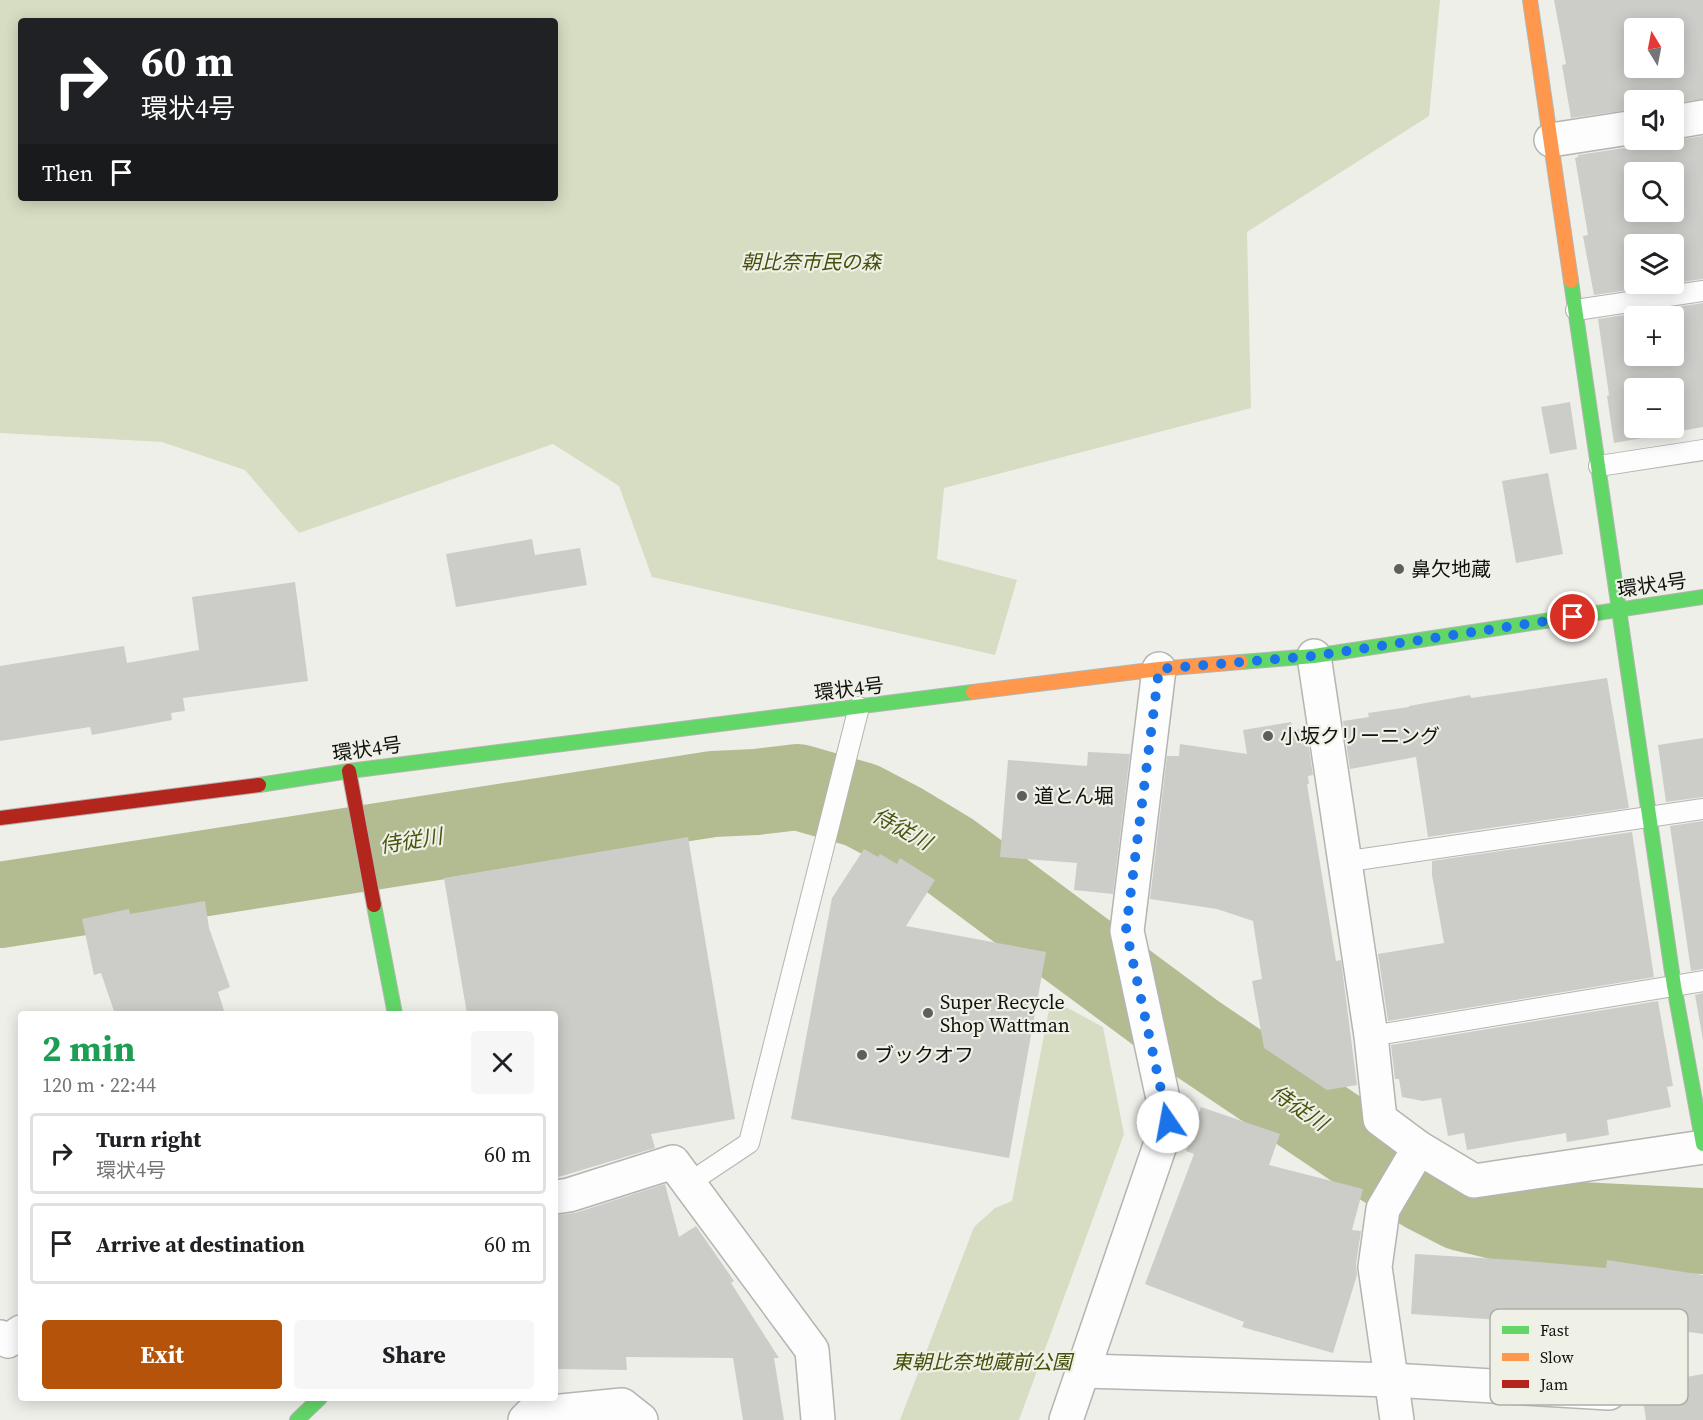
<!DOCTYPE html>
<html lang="en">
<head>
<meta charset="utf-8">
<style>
  :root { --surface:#fff; --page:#f6f6f6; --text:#202124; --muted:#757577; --line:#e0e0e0; --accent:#b45309 }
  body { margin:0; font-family:"Source Serif 4","Noto Sans JP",serif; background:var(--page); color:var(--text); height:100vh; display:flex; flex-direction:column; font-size:22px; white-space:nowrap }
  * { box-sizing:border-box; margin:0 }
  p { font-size:20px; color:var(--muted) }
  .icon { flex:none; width:33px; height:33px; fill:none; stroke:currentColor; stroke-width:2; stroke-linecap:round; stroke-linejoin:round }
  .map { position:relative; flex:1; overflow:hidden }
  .details { position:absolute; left:18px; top:1011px; width:540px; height:390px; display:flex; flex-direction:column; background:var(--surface); border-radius:6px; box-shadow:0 3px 15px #0003 }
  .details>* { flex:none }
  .hud { position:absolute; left:18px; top:18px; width:540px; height:183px; border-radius:6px; box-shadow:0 3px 15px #0003; background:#202124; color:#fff; overflow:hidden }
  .needle { width:39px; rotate:350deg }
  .controls { position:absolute; left:1624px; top:18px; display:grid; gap:12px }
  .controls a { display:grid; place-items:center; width:60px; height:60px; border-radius:6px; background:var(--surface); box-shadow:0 3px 15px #0003; font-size:30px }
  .pin { position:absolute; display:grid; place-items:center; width:51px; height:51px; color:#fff; margin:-26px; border:3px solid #fff; border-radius:50%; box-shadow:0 2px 6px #0007 }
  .me { position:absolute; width:66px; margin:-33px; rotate:348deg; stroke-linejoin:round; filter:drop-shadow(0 0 4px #0008) }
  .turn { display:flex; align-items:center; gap:21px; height:126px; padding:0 24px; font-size:27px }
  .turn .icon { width:78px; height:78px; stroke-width:2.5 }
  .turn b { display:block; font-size:42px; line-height:51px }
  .then { display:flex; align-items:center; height:57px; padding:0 24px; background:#0003; gap:12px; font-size:22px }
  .round { display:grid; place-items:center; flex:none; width:63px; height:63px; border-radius:6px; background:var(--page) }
  .head { display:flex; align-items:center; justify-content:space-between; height:102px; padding:0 24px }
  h1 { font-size:36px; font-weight:700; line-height:45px; color:#1e9e55 }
  .button { display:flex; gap:12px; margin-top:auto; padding:12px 24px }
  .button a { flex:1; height:69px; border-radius:6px; background:var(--accent); color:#fff; font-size:24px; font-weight:700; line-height:69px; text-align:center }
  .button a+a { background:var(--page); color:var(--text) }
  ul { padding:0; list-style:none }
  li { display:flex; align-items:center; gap:18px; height:81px; margin:0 12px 9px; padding:0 12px; border:3px solid var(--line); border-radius:6px }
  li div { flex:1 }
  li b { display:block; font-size:22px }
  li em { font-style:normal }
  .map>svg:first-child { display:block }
  .green { fill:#d7ddc2; fill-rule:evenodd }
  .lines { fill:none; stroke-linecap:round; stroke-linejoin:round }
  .river { stroke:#b3bc91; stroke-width:86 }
  .building { fill:#cccdc8; fill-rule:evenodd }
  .lane-casing { stroke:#b4b5b1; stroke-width:22 }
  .street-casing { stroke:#b4b5b1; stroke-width:36 }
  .fast-casing { stroke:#b4b5b1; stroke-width:16 }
  .slow-casing { stroke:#b4b5b1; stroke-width:16 }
  .jam-casing { stroke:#b4b5b1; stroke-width:16 }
  .lane { stroke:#fcfdfc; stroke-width:20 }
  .street { stroke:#fcfdfc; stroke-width:33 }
  .fast { stroke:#63d668; stroke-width:14 }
  .slow { stroke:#ff974d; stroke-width:14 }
  .jam { stroke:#b3261e; stroke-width:14 }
  .route { stroke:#1a73e8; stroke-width:10; stroke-dasharray:0 18 }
  .poi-dot { fill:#5e5f5b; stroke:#eff1e7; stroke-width:2 }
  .labels { text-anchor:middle; stroke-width:4.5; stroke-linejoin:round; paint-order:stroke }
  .park-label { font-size:20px; font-style:italic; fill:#464f0a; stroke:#eff1e7 }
  .poi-label { font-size:20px; fill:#11120e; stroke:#eff1e7; text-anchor:start }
  .street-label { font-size:20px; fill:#11120e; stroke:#eff1e7 }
  .water-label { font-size:21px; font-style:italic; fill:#4a5411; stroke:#eff1e7 }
  .key { fill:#eff1e7; stroke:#acaea6; stroke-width:1.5 }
  .key-label { font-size:16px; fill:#11120e }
</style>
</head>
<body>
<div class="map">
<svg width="1703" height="1420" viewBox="0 0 1703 1420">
  <rect width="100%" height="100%" fill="#eeefe9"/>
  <g class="green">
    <path d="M0,0h1440l-11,116 -182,116 4,176 -307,80 -7,71 80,21 -22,75 -343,-78 -33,-91 -66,-42 -254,89 -54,-63 -83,-28 -162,-9zM21,21h534v177h-534z"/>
    <polygon points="1051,999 1103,1027 1124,1134 1019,1420 900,1420 974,1227 995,1208 1012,1201"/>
  </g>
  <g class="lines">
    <polyline class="river" points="0,905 713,794 756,792 798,787 861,805 901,826 949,855 1196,1038 1373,1157 1425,1189 1462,1208 1520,1222 1703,1231"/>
  </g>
  <g class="building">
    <path d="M1554,0h149v99l-29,4v-3h-39v9l-64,9 -9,-53 4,-1zM1635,28h39v40h-39z"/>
    <path d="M1703,136v143l-29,4v-39h-39v40h37l-78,11 -11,-59 5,-1 -13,-77 3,-1v-2l60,-9 10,-6h29zM1635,172h39v40h-39z"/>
    <path d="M1703,303v124l-89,16 -7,-47 2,-1 -11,-76zM1635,316h39v40h-39zM1635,388h39v40h-39z"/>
    <polygon points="1570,402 1577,449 1550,454 1541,407"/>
    <polygon points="1548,473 1563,554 1516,563 1502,481"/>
    <polygon points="532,539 535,555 580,548 587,585 456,607 446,554"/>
    <polygon points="295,582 308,681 183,698 185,711 171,713 172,720 92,735 90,727 0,741 0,666 124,646 127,663 199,650 192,597"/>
    <polygon points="1607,678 1629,808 1428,837 1416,757 1350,769 1343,721 1369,717 1368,713 1409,707 1409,706 1470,695 1471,698"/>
    <polygon points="1291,722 1293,730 1306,728 1313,775 1308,776 1309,784 1307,784 1336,961 1341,960 1357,1085 1327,1090 1264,1048 1252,981 1262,979 1253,921 1217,909 1150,899 1167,756 1179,756 1180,744 1247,754 1243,730"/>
    <polygon points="1703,738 1703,797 1666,802 1658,745"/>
    <polygon points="1088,752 1130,754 1113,894 1074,890 1077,863 1000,857 1008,760 1087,766"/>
    <polygon points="1703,821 1703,969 1691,971 1670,826"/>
    <polygon points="1632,832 1654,977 1388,1021 1378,954 1444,943 1432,875 1432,861"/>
    <polygon points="688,837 735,1119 651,1134 655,1148 555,1178 555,1014 467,1014 444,878"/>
    <polygon points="864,849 878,857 880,854 897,864 900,858 935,880 906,926 1046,952 1009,1158 791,1119 832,898"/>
    <polygon points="205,901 209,928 230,987 218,992 225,1014 115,1014 101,973 94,975 82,919 129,909 130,914"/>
    <polygon points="1703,993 1703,1040 1695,995"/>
    <polygon points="1658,1001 1673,1086 1667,1087 1671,1107 1607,1120 1609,1135 1567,1142 1566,1133 1467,1150 1464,1133 1448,1136 1441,1098 1423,1101 1402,1097 1399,1079 1395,1079 1391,1045"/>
    <polygon points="1201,1107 1280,1134 1269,1165 1363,1189 1352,1230 1361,1231 1356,1264 1357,1275 1333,1353 1242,1327 1244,1322 1145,1284 1194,1154 1186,1151"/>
    <polygon points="665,1184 679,1237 696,1226 734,1281 731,1283 779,1358 774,1358 784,1420 743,1420 733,1358 626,1357 627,1370 555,1369 555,1215 575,1213"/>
    <polygon points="1415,1254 1515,1260 1606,1268 1607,1260 1703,1275 1703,1334 1559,1313 1557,1329 1515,1325 1516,1321 1411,1314"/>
    <polygon points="1703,1374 1703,1420 1646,1420 1641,1385"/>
  </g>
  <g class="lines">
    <defs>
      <g id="lane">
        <polyline points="1576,310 1703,291"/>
        <polyline points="1599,466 1703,450"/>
        <polyline points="1343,862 1703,809"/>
        <polyline points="1371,1036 1703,981"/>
        <polyline points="689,1183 749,1143 859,707"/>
      </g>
      <g id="street">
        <polyline points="1674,122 1703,117"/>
        <polyline points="1551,140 1635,127"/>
        <polyline points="1314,656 1371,1036 1380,1119 1419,1148 1474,1181 1703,1147"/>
        <polyline points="555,1197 569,1195 673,1162 812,1350 818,1420"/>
        <polyline points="0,1337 8,1341 21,1332"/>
        <polyline points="1084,1371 1392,1380 1609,1393"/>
        <polyline points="525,1420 531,1414 622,1405 641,1420"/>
        <polyline points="1066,1420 1168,1122 1127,931 1159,669"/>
        <polyline points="1397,1420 1375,1267 1383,1209 1419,1148"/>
      </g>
      <g id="fast">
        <polyline points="1571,281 1674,986 1703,1144"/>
        <polyline points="1241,662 1314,656 1703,597"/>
        <polyline points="259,785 349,771 973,692"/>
        <polyline points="374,905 395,1014"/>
        <polyline points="297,1420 320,1398"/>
      </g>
      <g id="slow">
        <polyline points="1530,0 1571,281"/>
        <polyline points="973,692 1159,669 1241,662"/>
      </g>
      <g id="jam">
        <polyline points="349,771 374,905"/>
        <polyline points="0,818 259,785"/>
      </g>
    </defs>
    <use href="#lane" class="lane-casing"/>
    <use href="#street" class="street-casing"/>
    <use href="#fast" class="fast-casing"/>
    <use href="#slow" class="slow-casing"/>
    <use href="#jam" class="jam-casing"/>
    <use href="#lane" class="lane"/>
    <use href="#street" class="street"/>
    <use href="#fast" class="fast"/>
    <use href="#slow" class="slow"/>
    <use href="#jam" class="jam"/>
  </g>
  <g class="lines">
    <polyline class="route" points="1168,1122 1126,930 1159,669 1314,656 1573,617"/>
  </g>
  <g class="poi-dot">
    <circle cx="1399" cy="569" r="6"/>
    <circle cx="1268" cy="736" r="6"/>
    <circle cx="1022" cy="796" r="6"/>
    <circle cx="928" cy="1013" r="6"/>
    <circle cx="862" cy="1055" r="6"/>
  </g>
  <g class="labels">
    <g class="park-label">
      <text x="811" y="269">朝比奈市民の森</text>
      <text x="982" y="1369">東朝比奈地蔵前公園</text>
    </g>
    <g class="poi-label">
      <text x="1411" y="576">鼻欠地蔵</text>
      <text x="1280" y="743">小坂クリーニング</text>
      <text x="1034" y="803">道とん堀</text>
      <text x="940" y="1009">Super Recycle<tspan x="940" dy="23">Shop Wattman</tspan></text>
      <text x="874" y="1062">ブックオフ</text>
    </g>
    <g class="street-label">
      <text transform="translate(1652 585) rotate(-8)" y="7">環状4号</text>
      <text transform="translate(849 689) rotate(-7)" y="7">環状4号</text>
      <text transform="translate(367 749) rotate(-8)" y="7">環状4号</text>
    </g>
    <g class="water-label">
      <text transform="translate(902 829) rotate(29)" y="7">侍従川</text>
      <text transform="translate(411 841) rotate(-9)" y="7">侍従川</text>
      <text transform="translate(1299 1108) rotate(34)" y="7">侍従川</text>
    </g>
  </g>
  <rect x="1490" y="1309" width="198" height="96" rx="9" class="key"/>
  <rect x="1502" y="1326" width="27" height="8" fill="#63d668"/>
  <rect x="1502" y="1353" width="27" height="8" fill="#ff974d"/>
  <rect x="1502" y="1380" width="27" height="8" fill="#b3261e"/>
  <g class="key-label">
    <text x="1540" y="1336">Fast</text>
    <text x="1540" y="1363">Slow</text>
    <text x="1540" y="1390">Jam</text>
  </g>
</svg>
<div class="controls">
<a><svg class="needle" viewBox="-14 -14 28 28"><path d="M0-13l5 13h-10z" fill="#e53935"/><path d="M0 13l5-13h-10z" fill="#757577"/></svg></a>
<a><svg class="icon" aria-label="sound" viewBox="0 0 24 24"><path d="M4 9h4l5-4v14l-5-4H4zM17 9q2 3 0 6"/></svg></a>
<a><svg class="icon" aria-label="search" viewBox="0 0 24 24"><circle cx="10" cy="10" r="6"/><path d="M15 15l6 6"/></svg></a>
<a><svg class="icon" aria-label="layers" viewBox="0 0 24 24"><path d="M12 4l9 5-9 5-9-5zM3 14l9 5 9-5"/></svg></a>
<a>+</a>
<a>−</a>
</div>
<div class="pin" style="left:1573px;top:617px;background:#d93025"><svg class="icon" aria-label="arrive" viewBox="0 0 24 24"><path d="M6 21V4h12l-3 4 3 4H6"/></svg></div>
<svg class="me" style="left:1168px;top:1122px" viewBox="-20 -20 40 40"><circle r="19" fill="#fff"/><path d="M0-13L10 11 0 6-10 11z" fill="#1a73e8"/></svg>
<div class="hud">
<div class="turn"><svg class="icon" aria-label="right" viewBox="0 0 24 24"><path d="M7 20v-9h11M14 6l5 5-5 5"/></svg><div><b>60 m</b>環状4号</div></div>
<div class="then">Then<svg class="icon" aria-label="arrive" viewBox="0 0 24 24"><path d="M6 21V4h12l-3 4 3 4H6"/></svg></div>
</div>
<section class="details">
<div class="head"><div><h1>2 min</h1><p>120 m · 22:44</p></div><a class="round"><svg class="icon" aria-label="close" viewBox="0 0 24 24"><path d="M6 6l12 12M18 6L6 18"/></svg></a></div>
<ul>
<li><svg class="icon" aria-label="right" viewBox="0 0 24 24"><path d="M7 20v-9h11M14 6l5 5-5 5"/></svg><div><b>Turn right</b><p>環状4号</p></div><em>60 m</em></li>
<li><svg class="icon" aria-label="arrive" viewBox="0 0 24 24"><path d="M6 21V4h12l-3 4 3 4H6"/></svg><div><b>Arrive at destination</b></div><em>60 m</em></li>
</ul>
<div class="button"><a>Exit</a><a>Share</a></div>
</section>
</div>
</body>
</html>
